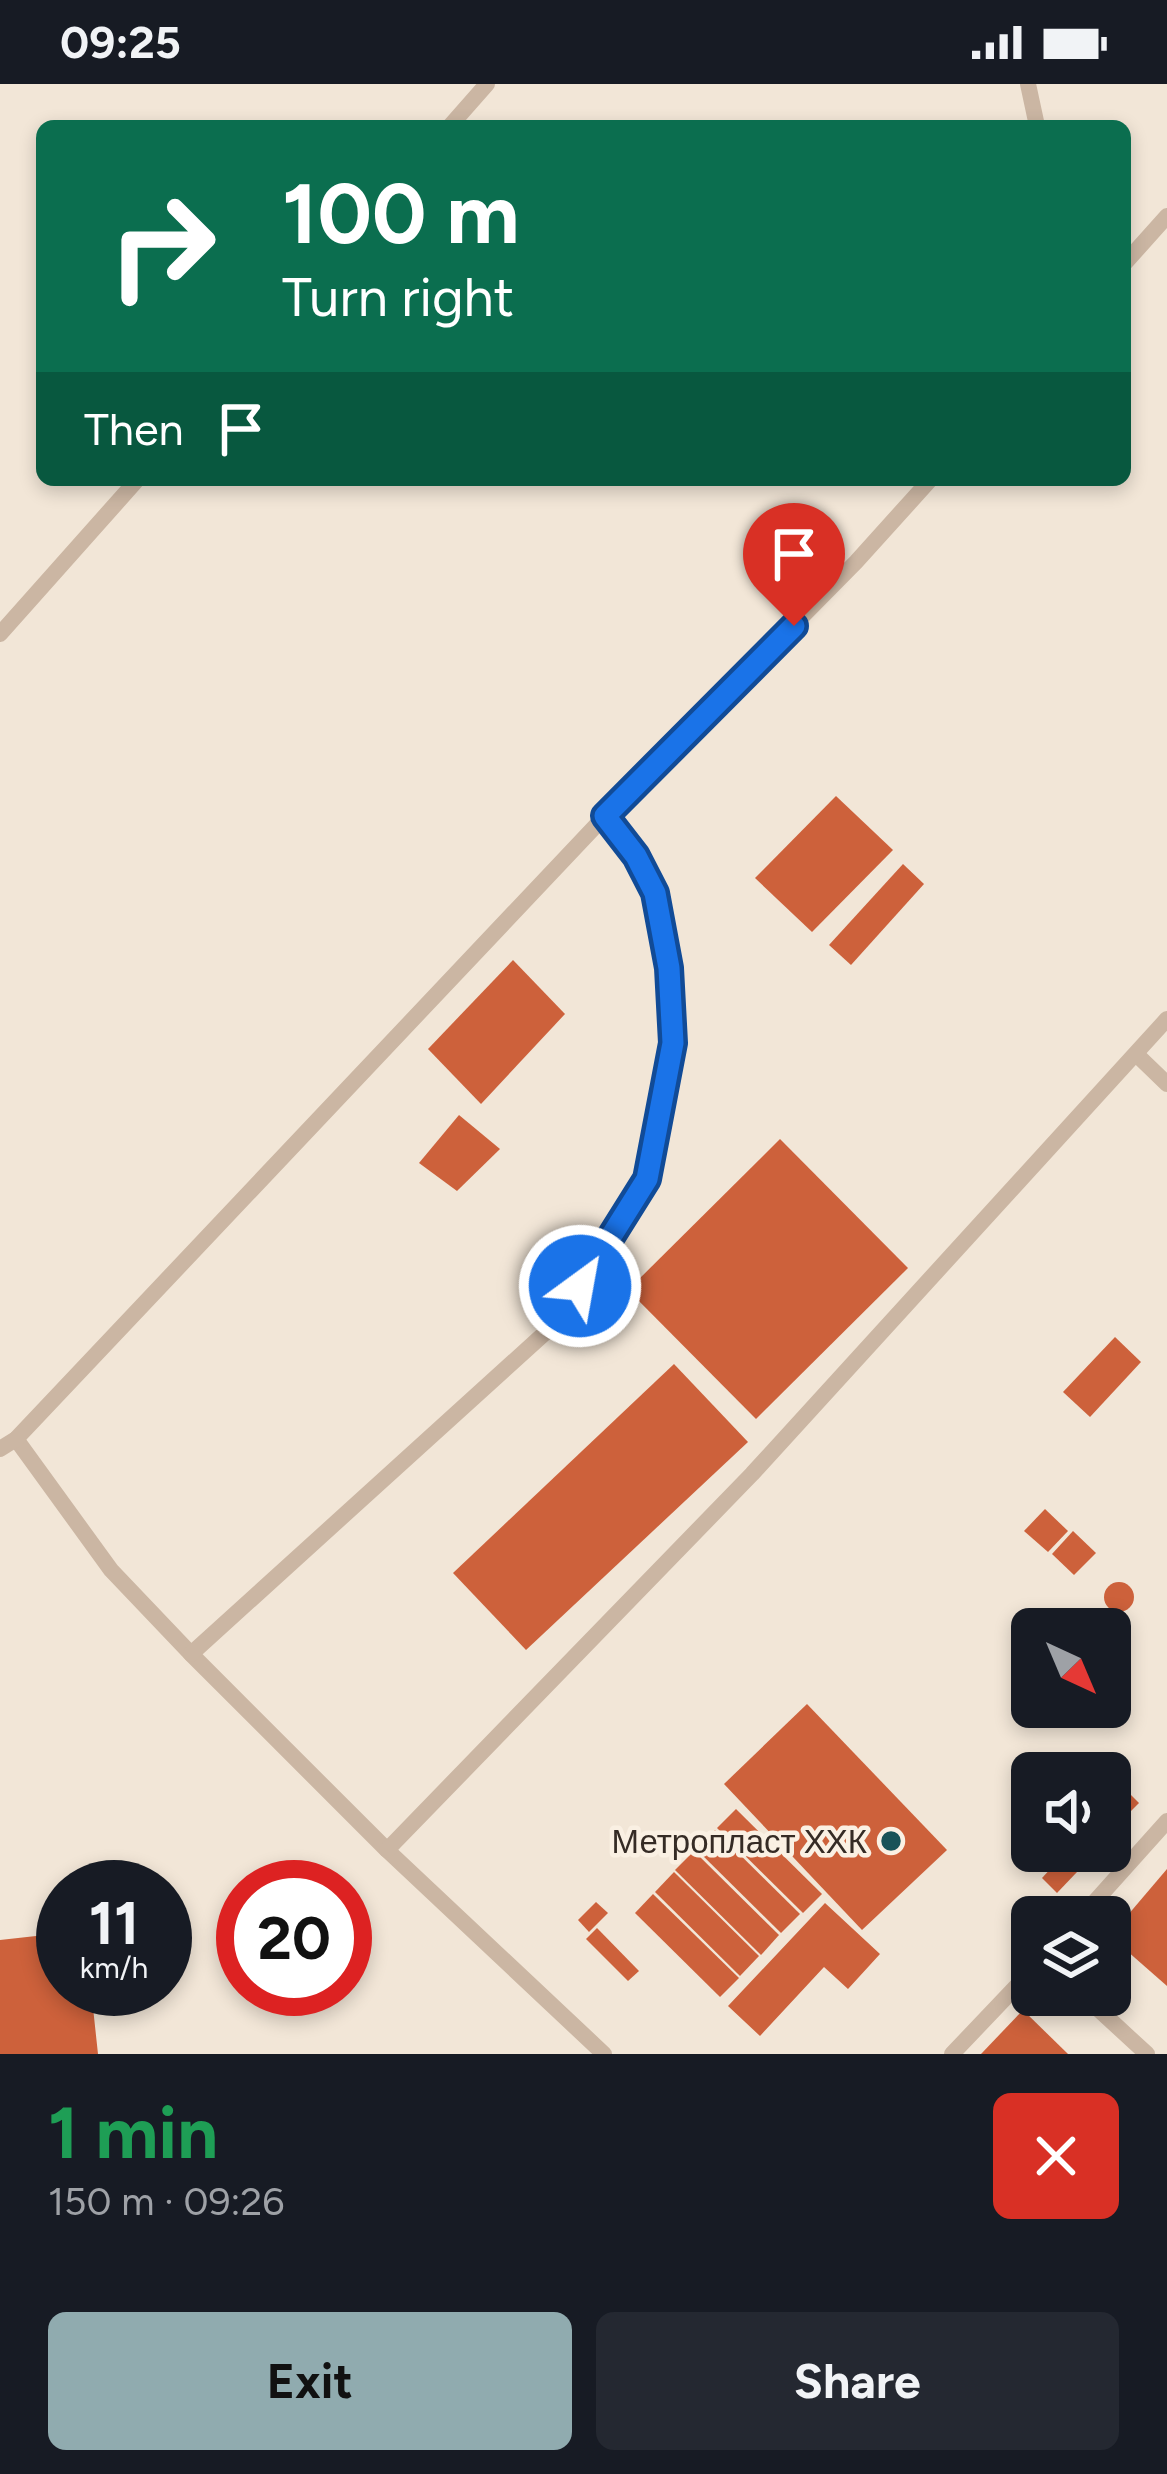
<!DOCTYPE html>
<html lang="en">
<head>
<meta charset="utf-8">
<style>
  :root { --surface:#171b24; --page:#242831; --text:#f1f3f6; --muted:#9ea1a6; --accent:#90abaf }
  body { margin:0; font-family:Figtree,sans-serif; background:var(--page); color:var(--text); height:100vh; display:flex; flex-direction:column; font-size:45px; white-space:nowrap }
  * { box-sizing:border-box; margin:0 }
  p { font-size:39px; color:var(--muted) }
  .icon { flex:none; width:66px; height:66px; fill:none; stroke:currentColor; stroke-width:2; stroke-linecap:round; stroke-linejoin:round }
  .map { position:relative; height:1970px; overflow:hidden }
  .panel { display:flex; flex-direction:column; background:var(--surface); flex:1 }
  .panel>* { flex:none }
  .banner { position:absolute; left:36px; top:36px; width:1095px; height:366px; border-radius:18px; box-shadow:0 6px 18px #0003; background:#0b6e4f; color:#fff; overflow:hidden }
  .needle { width:78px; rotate:136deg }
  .controls { position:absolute; left:1011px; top:1524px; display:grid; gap:24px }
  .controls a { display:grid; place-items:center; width:120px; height:120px; border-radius:18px; background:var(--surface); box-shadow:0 6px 18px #0003; font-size:60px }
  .speed { position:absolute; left:36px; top:1776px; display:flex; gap:24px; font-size:60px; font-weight:700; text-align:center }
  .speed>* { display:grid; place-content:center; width:156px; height:156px; border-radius:50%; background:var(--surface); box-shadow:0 6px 18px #0003; line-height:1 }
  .speed small { font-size:30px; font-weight:400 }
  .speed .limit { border:18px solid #d22; background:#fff; color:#111 }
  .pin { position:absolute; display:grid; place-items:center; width:102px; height:102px; color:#fff; margin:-123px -51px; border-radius:50% 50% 50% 0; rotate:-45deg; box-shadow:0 0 12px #0007 }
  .pin .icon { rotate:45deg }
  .me { position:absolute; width:132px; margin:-66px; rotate:32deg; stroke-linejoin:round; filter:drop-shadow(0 0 9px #0008) }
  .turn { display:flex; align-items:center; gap:42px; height:252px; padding:0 48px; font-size:54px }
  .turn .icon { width:156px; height:156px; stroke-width:2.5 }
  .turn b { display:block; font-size:84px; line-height:102px }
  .then { display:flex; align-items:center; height:114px; padding:0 48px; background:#0003; gap:24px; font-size:45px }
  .round { display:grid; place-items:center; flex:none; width:126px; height:126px; border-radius:18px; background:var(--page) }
  .summary { display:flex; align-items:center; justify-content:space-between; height:204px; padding:0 48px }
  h1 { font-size:72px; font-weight:700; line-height:90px; color:#1e9e55 }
  .primary-button { display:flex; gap:24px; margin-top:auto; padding:24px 48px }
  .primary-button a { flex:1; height:138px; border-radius:18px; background:var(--accent); color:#111; font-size:48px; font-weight:700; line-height:138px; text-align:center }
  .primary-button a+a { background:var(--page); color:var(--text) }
  .status { display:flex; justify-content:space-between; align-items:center; height:84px; padding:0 60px; background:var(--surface); direction:ltr }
  .status svg { height:33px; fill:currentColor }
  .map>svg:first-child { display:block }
  .building { fill:#cd613b }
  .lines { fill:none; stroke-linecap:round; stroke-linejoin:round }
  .lane { stroke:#cbb6a3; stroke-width:16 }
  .route-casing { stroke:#114b97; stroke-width:30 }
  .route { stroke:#1a73e8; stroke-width:21 }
  .poi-dot { fill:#195358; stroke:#faf0e3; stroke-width:4.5 }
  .labels { text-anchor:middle; stroke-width:9; stroke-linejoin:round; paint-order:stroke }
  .poi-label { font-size:33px; fill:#352b25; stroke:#faf0e3; text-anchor:end }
</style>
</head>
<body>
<div class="status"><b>09:25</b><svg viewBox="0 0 49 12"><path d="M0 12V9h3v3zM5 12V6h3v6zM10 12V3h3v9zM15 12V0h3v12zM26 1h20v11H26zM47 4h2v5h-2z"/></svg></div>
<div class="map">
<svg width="1167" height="1970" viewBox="0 0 1167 1970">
  <rect width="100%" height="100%" fill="#f2e6d7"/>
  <g class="building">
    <polygon points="836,712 893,766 812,848 755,794"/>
    <polygon points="903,780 924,800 851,881 829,861"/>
    <polygon points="513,876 565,930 481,1020 428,965"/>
    <polygon points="459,1031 500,1065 457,1107 419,1079"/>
    <polygon points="780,1055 908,1184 756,1335 628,1206"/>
    <polygon points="1115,1253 1141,1278 1090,1333 1063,1308"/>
    <polygon points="674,1280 748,1358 526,1566 453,1489"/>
    <polygon points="1045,1425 1068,1447 1048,1468 1024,1447"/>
    <polygon points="1073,1447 1096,1469 1074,1491 1052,1470"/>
    <circle cx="1119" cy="1513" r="15"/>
    <polygon points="807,1620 947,1766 862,1846 724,1700"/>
    <polygon points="1123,1703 1139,1719 1110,1748 1110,1716"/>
    <polygon points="736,1725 822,1810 803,1829 717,1744"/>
    <polygon points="715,1746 800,1830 781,1849 696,1765"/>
    <polygon points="694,1767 779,1851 761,1871 675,1786"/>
    <polygon points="1067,1767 1097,1767 1057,1809 1042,1794"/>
    <polygon points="1167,1785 1167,1902 1110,1852"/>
    <polygon points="674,1788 759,1872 740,1892 655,1808"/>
    <polygon points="653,1810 739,1894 720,1913 635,1829"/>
    <polygon points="596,1818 608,1829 589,1848 578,1836"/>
    <polygon points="825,1819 880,1870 848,1905 824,1883 760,1952 728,1922"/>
    <polygon points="597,1844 639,1887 628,1897 586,1855"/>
    <polygon points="63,1849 63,1905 91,1905 98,1970 0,1970 0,1856"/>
    <polygon points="1023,1926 1068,1970 981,1970"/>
  </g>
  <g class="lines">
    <g class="lane">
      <polyline points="1028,0 1037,42"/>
      <polyline points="450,42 487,0"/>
      <polyline points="1125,179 1167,132"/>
      <polyline points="0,550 137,396"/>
      <polyline points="1136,970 1167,1000"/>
      <polyline points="16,1355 111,1486 191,1570 387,1766 604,1970"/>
      <polyline points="0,1365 16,1355 605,732 856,478 930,396"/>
      <polyline points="191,1570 557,1238 647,1095 673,959 669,884 655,809 636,772 605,732"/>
      <polyline points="387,1766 752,1390 1167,935"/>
      <polyline points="1081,1833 1167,1737"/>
      <polyline points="1083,1911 1147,1970"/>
      <polyline points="952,1970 1032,1886"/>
    </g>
  </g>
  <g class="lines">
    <defs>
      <polyline id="route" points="580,1202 647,1095 673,959 669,884 655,809 636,772 605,732 794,542"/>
    </defs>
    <use href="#route" class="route-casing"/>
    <use href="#route" class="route"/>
  </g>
  <circle class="poi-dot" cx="891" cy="1757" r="12"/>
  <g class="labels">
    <g class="poi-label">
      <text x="867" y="1769">Метропласт ХХК</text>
    </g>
  </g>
</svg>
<div class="controls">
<a><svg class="needle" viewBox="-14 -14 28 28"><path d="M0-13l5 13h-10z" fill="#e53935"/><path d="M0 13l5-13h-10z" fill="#9ea1a6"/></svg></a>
<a><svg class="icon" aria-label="sound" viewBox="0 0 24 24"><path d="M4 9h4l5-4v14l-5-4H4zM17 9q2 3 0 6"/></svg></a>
<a><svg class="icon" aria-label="layers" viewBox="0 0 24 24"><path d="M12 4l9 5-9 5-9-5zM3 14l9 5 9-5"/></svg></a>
</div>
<div class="speed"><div>11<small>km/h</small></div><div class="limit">20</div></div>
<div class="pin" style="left:794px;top:542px;background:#d93025"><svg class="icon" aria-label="arrive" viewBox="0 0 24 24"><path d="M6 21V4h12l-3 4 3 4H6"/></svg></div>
<svg class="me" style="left:580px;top:1202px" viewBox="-20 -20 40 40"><circle r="17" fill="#1a73e8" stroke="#fff" stroke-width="3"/><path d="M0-11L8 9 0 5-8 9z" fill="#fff"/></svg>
<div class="banner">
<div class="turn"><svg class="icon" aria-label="right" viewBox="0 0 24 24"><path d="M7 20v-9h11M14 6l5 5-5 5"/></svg><div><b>100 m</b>Turn right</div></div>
<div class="then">Then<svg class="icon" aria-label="arrive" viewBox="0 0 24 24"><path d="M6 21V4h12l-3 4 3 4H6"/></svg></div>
</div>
</div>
<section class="panel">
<div class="summary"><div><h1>1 min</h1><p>150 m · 09:26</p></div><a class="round" style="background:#d93025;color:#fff"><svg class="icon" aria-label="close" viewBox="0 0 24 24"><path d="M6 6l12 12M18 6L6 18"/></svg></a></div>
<div class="primary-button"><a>Exit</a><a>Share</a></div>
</section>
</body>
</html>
